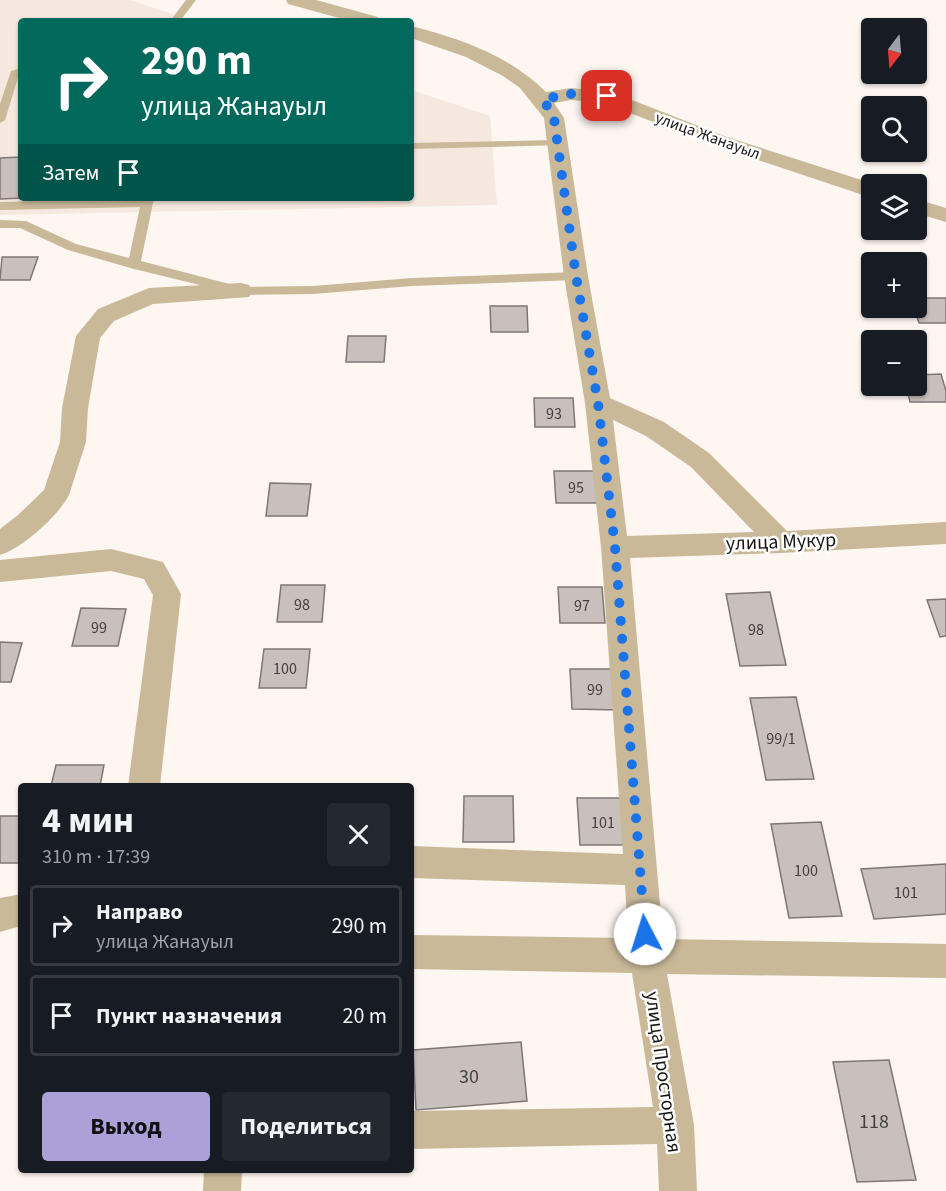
<!DOCTYPE html>
<html lang="ru">
<head>
<meta charset="utf-8">
<style>
  :root { --surface:#171b24; --page:#242831; --text:#f1f3f6; --muted:#9ea1a6; --line:#363941; --accent:#aca0d8 }
  body { margin:0; font-family:"Source Sans 3",sans-serif; background:var(--page); color:var(--text); height:100vh; display:flex; flex-direction:column; font-size:22px; white-space:nowrap }
  * { box-sizing:border-box; margin:0 }
  p { font-size:20px; color:var(--muted) }
  .icon { flex:none; width:33px; height:33px; fill:none; stroke:currentColor; stroke-width:2; stroke-linecap:round; stroke-linejoin:round }
  .map { position:relative; flex:1; overflow:hidden }
  .details { position:absolute; left:18px; top:783px; width:396px; height:390px; display:flex; flex-direction:column; background:var(--surface); border-radius:6px; box-shadow:0 2px 4px #0004 }
  .details>* { flex:none }
  .hud { position:absolute; left:18px; top:18px; width:396px; height:183px; border-radius:6px; box-shadow:0 2px 4px #0004; background:#00695c; color:#fff; overflow:hidden }
  .needle { width:39px; rotate:196deg }
  .fabs { position:absolute; left:861px; top:18px; display:grid; gap:12px }
  .fabs a { display:grid; place-items:center; width:66px; height:66px; border-radius:6px; background:var(--surface); box-shadow:0 2px 4px #0004; font-size:30px }
  .pin { position:absolute; display:grid; place-items:center; width:51px; height:51px; color:#fff; margin:-26px; border-radius:12px; box-shadow:0 3px 9px #0006 }
  .me { position:absolute; width:66px; margin:-33px; rotate:355deg; stroke-linejoin:round; filter:drop-shadow(0 0 4px #0008) }
  .turn { display:flex; align-items:center; gap:21px; height:126px; padding:0 24px; font-size:27px }
  .turn .icon { width:78px; height:78px; stroke-width:2.5 }
  .turn b { display:block; font-size:42px; line-height:51px }
  .then { display:flex; align-items:center; height:57px; padding:0 24px; background:#0003; gap:12px; font-size:22px }
  .round { display:grid; place-items:center; flex:none; width:63px; height:63px; border-radius:6px; background:var(--page) }
  .head { display:flex; align-items:center; justify-content:space-between; height:102px; padding:0 24px }
  h1 { font-size:36px; font-weight:700; line-height:45px }
  .cta { display:flex; gap:12px; margin-top:auto; padding:12px 24px }
  .cta a { flex:1; height:69px; border-radius:6px; background:var(--accent); color:#111; font-size:24px; font-weight:700; line-height:69px; text-align:center }
  .cta a+a { background:var(--page); color:var(--text) }
  ul { padding:0; list-style:none }
  li { display:flex; align-items:center; gap:18px; height:81px; margin:0 12px 9px; padding:0 12px; border:3px solid var(--line); border-radius:6px }
  li div { flex:1 }
  li b { display:block; font-size:22px }
  li em { font-style:normal }
  .map>svg:first-child { display:block }
  .built { fill:#f6e8de }
  .building { fill:#c9bfbd; stroke:#807775; stroke-width:1.5 }
  .lines { fill:none; stroke-linecap:round; stroke-linejoin:round }
  .service { fill:#c9b999; fill-rule:evenodd }
  .minor { fill:#c9b999; fill-rule:evenodd }
  .route { stroke:#1a73e8; stroke-width:10; stroke-dasharray:0 18 }
  .labels { text-anchor:middle; stroke-width:5; stroke-linejoin:round; paint-order:stroke }
  .far-street-label { font-size:16px; fill:#181614; stroke:#fff }
  .number-label { font-size:16px; fill:#44403e }
  .street-label { font-size:20px; fill:#181614; stroke:#fff }
  .near-number-label { font-size:20px; fill:#44403e }
</style>
</head>
<body>
<div class="map">
<svg width="946" height="1191" viewBox="0 0 946 1191">
  <rect width="100%" height="100%" fill="#fef6f1"/>
  <polygon class="built" points="0,0 130,0 193,21 21,21 21,198 411,198 411,90 490,116 497,205 0,215"/>
  <g class="building">
    <polygon points="21,157 21,198 24,198 0,199 0,158"/>
    <polygon points="2,257 38,257 30,280 0,280"/>
    <polygon points="916,298 946,298 946,323 919,323 914,308 916,308"/>
    <polygon points="490,306 527,306 528,332 491,332"/>
    <polygon points="348,336 386,336 384,362 346,362"/>
    <polygon points="941,374 946,391 946,402 910,402 906,386 916,386 916,375"/>
    <polygon points="534,398 573,398 575,427 535,427"/>
    <polygon points="554,471 595,471 598,503 556,503"/>
    <polygon points="270,483 311,484 307,516 266,516"/>
    <polygon points="281,585 325,585 322,622 277,622"/>
    <polygon points="558,587 602,587 605,623 560,623"/>
    <polygon points="770,592 786,665 740,666 726,594"/>
    <polygon points="946,599 946,636 940,637 927,600"/>
    <polygon points="81,608 126,609 118,646 72,646"/>
    <polygon points="0,642 22,643 11,682 0,682"/>
    <polygon points="264,649 310,649 306,688 259,688"/>
    <polygon points="570,669 616,669 619,710 572,709"/>
    <polygon points="796,697 814,779 766,780 750,698"/>
    <polygon points="56,765 104,765 100,786 51,786"/>
    <polygon points="464,796 513,796 514,842 463,842"/>
    <polygon points="577,798 627,798 630,845 580,845"/>
    <rect x="0" y="816" width="21" height="47"/>
    <polygon points="821,822 842,916 789,918 771,824"/>
    <polygon points="946,864 946,914 874,919 861,869"/>
    <polygon points="521,1042 527,1101 416,1110 413,1050"/>
    <polygon points="889,1060 916,1180 857,1182 833,1062"/>
  </g>
  <g class="lines">
    <g class="service">
      <polygon points="186,0 196,0 180,21 170,21"/>
      <polygon points="21,68 5,120 0,123 0,104 11,71"/>
      <polygon points="558,140 562,141 562,145 411,149 411,143"/>
      <polygon points="142,198 154,198 141,261 241,287 313,286 412,278 576,272 582,276 576,280 412,286 313,294 241,295 134,269 68,250 20,228 0,228 0,220 26,221 76,244 129,258 140,207 0,210 0,202"/>
    </g>
    <g class="minor">
      <polygon points="286,0 316,0 378,17 380,21 350,21 288,4"/>
      <path d="M411,26c49,12 99,30 135,66l25,-4 43,5 113,44 147,47h-2v14l-159,-53 -109,-42 -33,-3 -17,3 10,15 24,158 22,122 54,24 45,31 78,78 159,-9v22l-165,9 -151,5 33,381 283,5v34l-279,-4 27,151 3,66h-38l-2,-47 -246,5v-38l242,-4 -21,-134 -221,-4v-34l217,3 -3,-53 -214,-7v-32l212,8 -22,-307 -16,-144 -21,-127 -20,-158 -24,-30 -17,-12 -37,-19 -55,-19zM613,420l33,16 45,31 63,65 -127,4z"/>
      <polygon points="916,199 946,208 946,222 916,213"/>
      <path d="M241,283l8,2 4,6 -4,6 -96,7 -39,17 -14,17 -12,70 -2,34 -17,53c-11,21 -46,53 -69,60v-26l18,-14 26,-25 16,-48 2,-34 14,-72 22,-27 51,-21z"/>
      <polygon points="111,549 163,562 181,594 160,786 128,786 153,595 144,579 111,571 0,582 0,560"/>
      <polygon points="21,894 21,926 0,932 0,898"/>
      <polygon points="204,1170 242,1170 241,1191 203,1191"/>
    </g>
  </g>
  <g class="lines">
    <polyline class="route" points="607,96 571,94 543,99 554,118 576,276 598,403 615,547 645,934"/>
  </g>
  <g class="labels">
    <g class="far-street-label">
      <text transform="translate(708 135) rotate(20)" y="6">улица Жанауыл</text>
    </g>
    <g class="number-label">
      <text x="554" y="419">93</text>
      <text x="576" y="493">95</text>
      <text x="302" y="610">98</text>
      <text x="582" y="611">97</text>
      <text x="99" y="633">99</text>
      <text x="756" y="635">98</text>
      <text x="285" y="674">100</text>
      <text x="595" y="695">99</text>
      <text x="781" y="744">99/1</text>
      <text x="603" y="828">101</text>
      <text x="806" y="876">100</text>
      <text x="906" y="898">101</text>
    </g>
    <g class="street-label">
      <text transform="translate(781 541) rotate(-2)" y="7">улица Мукур</text>
      <text transform="translate(664 1072) rotate(82)" y="7">улица Просторная</text>
    </g>
    <g class="near-number-label">
      <text x="469" y="1083">30</text>
      <text x="874" y="1128">118</text>
    </g>
  </g>
</svg>
<div class="fabs">
<a><svg class="needle" viewBox="-14 -14 28 28"><path d="M0-13l5 13h-10z" fill="#e53935"/><path d="M0 13l5-13h-10z" fill="#9ea1a6"/></svg></a>
<a><svg class="icon" aria-label="search" viewBox="0 0 24 24"><circle cx="10" cy="10" r="6"/><path d="M15 15l6 6"/></svg></a>
<a><svg class="icon" aria-label="layers" viewBox="0 0 24 24"><path d="M12 4l9 5-9 5-9-5zM3 14l9 5 9-5"/></svg></a>
<a>+</a>
<a>−</a>
</div>
<div class="pin" style="left:607px;top:96px;background:#d93025"><svg class="icon" aria-label="arrive" viewBox="0 0 24 24"><path d="M6 21V4h12l-3 4 3 4H6"/></svg></div>
<svg class="me" style="left:645px;top:934px" viewBox="-20 -20 40 40"><circle r="19" fill="#fff"/><path d="M0-13L10 11 0 6-10 11z" fill="#1a73e8"/></svg>
<div class="hud">
<div class="turn"><svg class="icon" aria-label="right" viewBox="0 0 24 24"><path d="M7 20v-9h11M14 6l5 5-5 5"/></svg><div><b>290 m</b>улица Жанауыл</div></div>
<div class="then">Затем<svg class="icon" aria-label="arrive" viewBox="0 0 24 24"><path d="M6 21V4h12l-3 4 3 4H6"/></svg></div>
</div>
<section class="details">
<div class="head"><div><h1>4 мин</h1><p>310 m · 17:39</p></div><a class="round"><svg class="icon" aria-label="close" viewBox="0 0 24 24"><path d="M6 6l12 12M18 6L6 18"/></svg></a></div>
<ul>
<li><svg class="icon" aria-label="right" viewBox="0 0 24 24"><path d="M7 20v-9h11M14 6l5 5-5 5"/></svg><div><b>Направо</b><p>улица Жанауыл</p></div><em>290 m</em></li>
<li><svg class="icon" aria-label="arrive" viewBox="0 0 24 24"><path d="M6 21V4h12l-3 4 3 4H6"/></svg><div><b>Пункт назначения</b></div><em>20 m</em></li>
</ul>
<div class="cta"><a>Выход</a><a>Поделиться</a></div>
</section>
</div>
</body>
</html>
